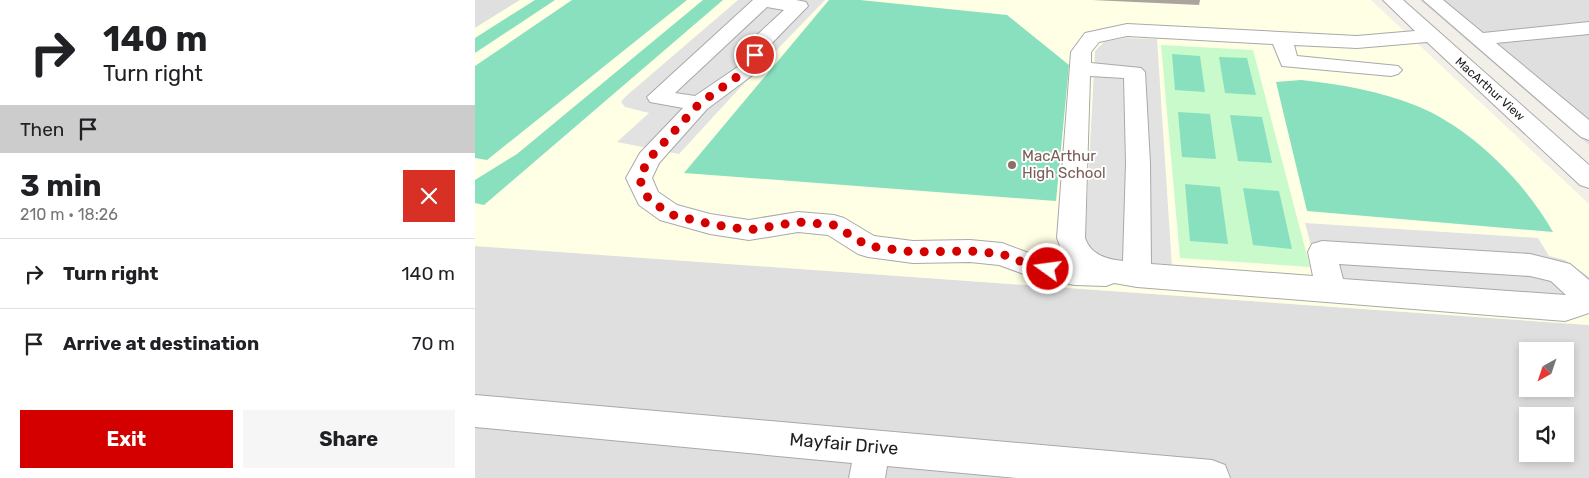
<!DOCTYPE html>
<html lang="en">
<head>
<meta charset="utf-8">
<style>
  :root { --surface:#fff; --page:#f6f6f6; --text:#202124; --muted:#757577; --line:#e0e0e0; --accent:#d40000 }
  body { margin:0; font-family:Rubik,sans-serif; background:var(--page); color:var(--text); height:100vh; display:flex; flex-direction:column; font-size:19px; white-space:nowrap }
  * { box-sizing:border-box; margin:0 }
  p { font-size:16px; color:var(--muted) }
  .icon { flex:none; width:28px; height:28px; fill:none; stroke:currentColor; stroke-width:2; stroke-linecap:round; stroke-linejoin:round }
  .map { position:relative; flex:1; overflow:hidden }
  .details { display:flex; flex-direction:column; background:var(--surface); width:475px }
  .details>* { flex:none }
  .hud { background:#fff; color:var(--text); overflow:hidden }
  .needle { width:32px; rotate:220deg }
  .controls { position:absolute; left:1044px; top:342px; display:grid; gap:10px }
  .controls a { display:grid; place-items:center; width:55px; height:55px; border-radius:0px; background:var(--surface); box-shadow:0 2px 8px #0003; font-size:25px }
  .pin { position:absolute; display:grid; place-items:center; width:42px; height:42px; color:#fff; margin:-21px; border:2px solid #fff; border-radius:50%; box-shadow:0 1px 5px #0007 }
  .me { position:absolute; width:55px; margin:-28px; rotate:284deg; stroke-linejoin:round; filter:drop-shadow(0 0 4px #0008) }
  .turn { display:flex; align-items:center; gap:18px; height:105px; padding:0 20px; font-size:22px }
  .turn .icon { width:65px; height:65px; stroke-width:2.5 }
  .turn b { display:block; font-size:35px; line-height:42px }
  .then { display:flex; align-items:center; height:48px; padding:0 20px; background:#0003; gap:10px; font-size:19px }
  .round { display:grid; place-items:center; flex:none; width:52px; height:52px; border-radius:0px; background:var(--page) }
  .head { display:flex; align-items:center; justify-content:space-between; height:85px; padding:0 20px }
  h1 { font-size:30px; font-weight:700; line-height:38px }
  .cta { display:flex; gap:10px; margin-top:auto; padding:10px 20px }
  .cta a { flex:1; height:58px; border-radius:0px; background:var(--accent); color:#fff; font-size:20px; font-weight:700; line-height:58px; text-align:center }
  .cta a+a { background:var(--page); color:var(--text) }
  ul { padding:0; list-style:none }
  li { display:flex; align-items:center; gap:15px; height:70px; padding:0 20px; border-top:1px solid var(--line) }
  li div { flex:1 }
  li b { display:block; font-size:19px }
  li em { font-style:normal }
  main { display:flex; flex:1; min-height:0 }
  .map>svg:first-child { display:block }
  .residential { fill:#e0dfdf; fill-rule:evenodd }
  .education { fill:#ffffe5 }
  .park { fill:#c8facc }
  .pitch { fill:#88e0be }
  .parking { fill:#e2e2e2 }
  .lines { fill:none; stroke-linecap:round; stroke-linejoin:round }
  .minor-casing { stroke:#a9a9a9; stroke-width:2 }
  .minor { fill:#fff; fill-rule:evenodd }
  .wall { fill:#aba49e }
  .route { stroke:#d40000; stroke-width:9; stroke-dasharray:0 16.2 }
  .education-dot { fill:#8d6e63; stroke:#fff; stroke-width:2 }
  .labels { text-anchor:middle; stroke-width:4; stroke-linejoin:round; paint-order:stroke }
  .far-street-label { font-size:12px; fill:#222; stroke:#fff }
  .education-label { font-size:15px; fill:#785e54; stroke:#fff; text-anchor:start }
  .near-street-label { font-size:18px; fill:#222; stroke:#fff }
</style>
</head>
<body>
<main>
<section class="details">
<div class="hud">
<div class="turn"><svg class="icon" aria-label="right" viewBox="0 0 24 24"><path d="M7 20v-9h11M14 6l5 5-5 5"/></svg><div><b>140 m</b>Turn right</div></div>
<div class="then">Then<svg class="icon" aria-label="arrive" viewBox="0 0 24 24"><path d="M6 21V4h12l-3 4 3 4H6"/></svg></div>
</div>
<div class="head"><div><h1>3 min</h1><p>210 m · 18:26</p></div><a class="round" style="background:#d93025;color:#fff"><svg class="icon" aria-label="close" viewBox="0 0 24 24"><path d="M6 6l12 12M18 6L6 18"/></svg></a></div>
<ul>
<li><svg class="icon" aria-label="right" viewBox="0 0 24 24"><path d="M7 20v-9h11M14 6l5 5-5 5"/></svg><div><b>Turn right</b></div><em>140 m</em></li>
<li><svg class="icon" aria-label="arrive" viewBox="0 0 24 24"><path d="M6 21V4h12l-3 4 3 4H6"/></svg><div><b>Arrive at destination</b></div><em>70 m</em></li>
</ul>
<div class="cta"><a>Exit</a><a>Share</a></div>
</section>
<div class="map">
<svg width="1114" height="478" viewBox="0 0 1114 478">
  <rect width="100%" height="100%" fill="#f2efe9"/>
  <g class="residential">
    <polygon points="0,0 45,0 0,28"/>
    <polygon points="945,0 1114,0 1114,145"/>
    <path d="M0,246l1114,79v153h-1114zM1052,351h38v38h-38zM1052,416h38v38h-38z"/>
  </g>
  <polygon class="education" points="45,0 896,0 1114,204 1114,325 0,246 0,28"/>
  <polygon class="park" points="686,45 778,50 835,267 705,258"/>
  <g class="pitch">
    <polygon points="60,0 80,0 0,53 0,38"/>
    <polygon points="97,0 212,0 12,160 0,158 0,66"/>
    <polygon points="228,0 248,0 9,205 0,203 0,180 42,154"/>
    <polygon points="354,0 385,0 532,15 594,65 581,201 209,173"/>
    <polygon points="697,54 725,56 730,92 700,90"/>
    <polygon points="744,57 772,58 781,95 750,93"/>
    <path d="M826,80c39,4 79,11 116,26 54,22 108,76 136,126l-246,-21 -31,-129z"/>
    <polygon points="703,112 735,114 741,159 707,157"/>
    <polygon points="755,115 787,117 797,163 763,161"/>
    <polygon points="710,184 745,187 753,244 715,241"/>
    <polygon points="768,188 804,191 817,249 778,245"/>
  </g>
  <g class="parking">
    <polygon points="263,0 350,0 262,91 204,154 142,142 174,113 150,107 146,102 150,97"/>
    <polygon points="650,38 682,39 697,267 649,262 627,257 617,252 610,243 620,51 629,42"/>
    <polygon points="830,223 1063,238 1074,256 1090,260 1114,277 1114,285 1090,297 845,280"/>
  </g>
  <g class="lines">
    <defs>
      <g id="minor">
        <path d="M278,0h43l10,2 2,4 -36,37 -10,25 -55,41 -48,54 -7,15 6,14 19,13 33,9 39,6 49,-8 36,3 10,3 30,18 39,5 57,-1 32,3 35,13 28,4 -8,-22 14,-186 14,-19 42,-9 230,12 58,-5 -32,-31h20l186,165v23l-9,-3 -153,-143 -70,6 -63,-3 3,11 101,10 4,4 -4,4 -7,2 -109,-10 -9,-22 -146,-8 -28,6 -8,10v11l50,5 4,4 5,91 1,101 162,12 -5,-24 4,-8 10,-3 208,13 40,10 19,16v33l-24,8 -428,-34 -23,-4 -8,3 -31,-1 -40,-7 -36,-13 -29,-3 -57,1 -45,-6 -10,-3 -30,-19 -30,-3 -49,8 -39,-6 -50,-14 -21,-15 -13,-27 14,-25 43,-45 -33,-6 -3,-5zM292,7l17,3 -27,25 -8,12 -4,15 -50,34 -20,-3zM615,76l34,2 2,85 -3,98c-17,-2 -32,-6 -38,-23zM864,264l191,12 21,5 15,14 -223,-16z"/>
        <polygon points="948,0 968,0 1008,33 1114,22 1114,34 1021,43 1114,120 1114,140 1106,137"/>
        <polygon points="0,395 737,460 750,465 755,478 542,478 412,466 410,478 374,478 377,463 0,427"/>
      </g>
    </defs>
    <use href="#minor" class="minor-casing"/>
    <use href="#minor" class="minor"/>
  </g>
  <polygon class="wall" points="617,0 725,0 724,5"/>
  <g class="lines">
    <polyline class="route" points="280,55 280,64 224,104 174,159 164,178 173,198 194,214 235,224 274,230 323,222 359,225 393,246 438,252 495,251 527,254 560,267 573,269"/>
  </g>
  <circle class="education-dot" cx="537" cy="165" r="5"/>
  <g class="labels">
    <g class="far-street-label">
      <text transform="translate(1015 89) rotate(42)" y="4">MacArthur View</text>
    </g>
    <g class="education-label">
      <text x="547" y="161">MacArthur<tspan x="547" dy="17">High School</tspan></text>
    </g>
    <g class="near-street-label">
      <text transform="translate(369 444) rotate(5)" y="6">Mayfair Drive</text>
    </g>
  </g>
</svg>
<div class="controls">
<a><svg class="needle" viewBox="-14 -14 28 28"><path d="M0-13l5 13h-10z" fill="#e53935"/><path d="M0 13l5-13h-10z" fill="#757577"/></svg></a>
<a><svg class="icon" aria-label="sound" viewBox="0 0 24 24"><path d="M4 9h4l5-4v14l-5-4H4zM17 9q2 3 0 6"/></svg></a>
</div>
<div class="pin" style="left:280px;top:55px;background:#d93025"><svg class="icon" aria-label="arrive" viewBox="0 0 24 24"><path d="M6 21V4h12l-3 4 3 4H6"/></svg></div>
<svg class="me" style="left:573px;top:269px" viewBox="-20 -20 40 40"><circle r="17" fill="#d40000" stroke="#fff" stroke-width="3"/><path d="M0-11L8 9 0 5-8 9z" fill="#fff"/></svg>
</div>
</main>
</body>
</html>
